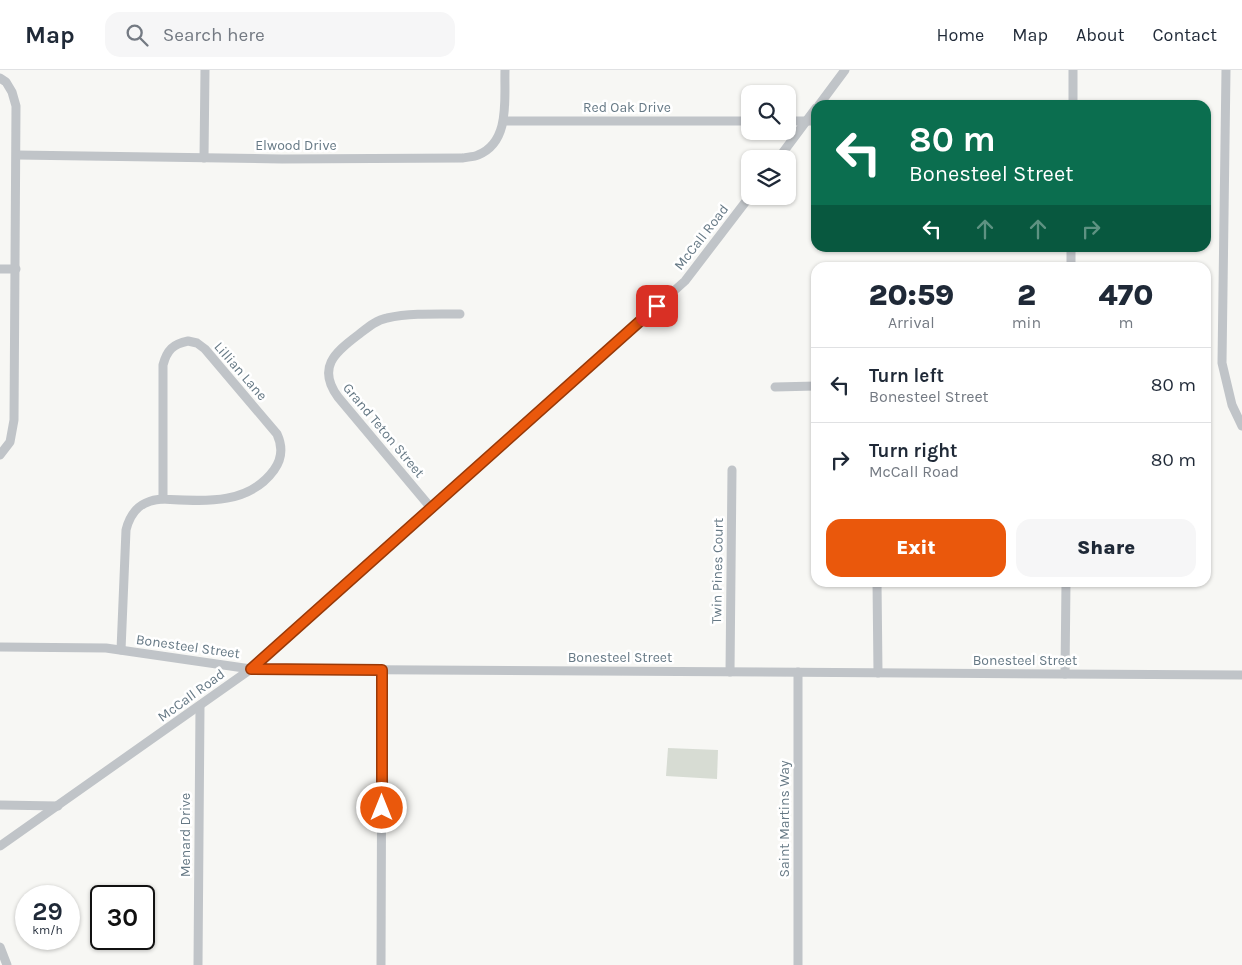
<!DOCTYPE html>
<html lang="en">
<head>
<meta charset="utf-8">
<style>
  :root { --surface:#fff; --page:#f6f6f7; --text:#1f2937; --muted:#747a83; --line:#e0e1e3; --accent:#ea580c }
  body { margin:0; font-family:Karla,sans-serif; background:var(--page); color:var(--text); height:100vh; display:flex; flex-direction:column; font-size:19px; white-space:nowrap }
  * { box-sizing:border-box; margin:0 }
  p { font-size:16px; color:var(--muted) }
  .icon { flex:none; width:28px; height:28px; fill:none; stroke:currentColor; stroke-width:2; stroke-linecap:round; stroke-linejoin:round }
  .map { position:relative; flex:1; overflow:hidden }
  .panel { position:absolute; left:811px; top:192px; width:400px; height:325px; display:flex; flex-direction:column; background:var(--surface); border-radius:15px; box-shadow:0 1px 4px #0004 }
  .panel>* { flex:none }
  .banner { position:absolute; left:811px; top:30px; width:400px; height:152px; border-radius:15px; box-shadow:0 1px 4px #0004; background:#0b6e4f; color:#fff; overflow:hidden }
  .fabs { position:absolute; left:741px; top:15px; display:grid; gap:10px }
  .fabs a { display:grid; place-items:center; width:55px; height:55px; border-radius:10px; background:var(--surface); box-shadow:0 1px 4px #0004; font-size:25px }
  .speed { position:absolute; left:15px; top:815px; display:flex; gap:10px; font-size:25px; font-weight:700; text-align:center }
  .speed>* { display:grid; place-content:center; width:65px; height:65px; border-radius:50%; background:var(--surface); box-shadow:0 1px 4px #0004; line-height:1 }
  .speed small { font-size:12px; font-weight:400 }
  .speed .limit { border:2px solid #111; border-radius:8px; background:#fff; color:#111 }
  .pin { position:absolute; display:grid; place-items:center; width:42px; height:42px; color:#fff; margin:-21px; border-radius:10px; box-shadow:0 2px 8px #0006 }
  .me { position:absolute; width:55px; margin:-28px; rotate:0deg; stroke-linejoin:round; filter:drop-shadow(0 0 4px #0008) }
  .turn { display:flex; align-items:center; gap:18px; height:105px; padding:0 15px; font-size:22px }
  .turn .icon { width:65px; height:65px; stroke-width:2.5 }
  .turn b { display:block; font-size:35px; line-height:42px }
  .lanes { display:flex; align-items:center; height:48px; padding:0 15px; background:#0003; justify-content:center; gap:25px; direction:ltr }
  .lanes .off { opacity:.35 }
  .eta { display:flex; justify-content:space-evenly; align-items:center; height:85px; text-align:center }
  .eta b { font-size:30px; font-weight:800; line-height:35px }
  .primary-button { display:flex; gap:10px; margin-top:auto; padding:10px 15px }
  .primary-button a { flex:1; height:58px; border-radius:15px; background:var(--accent); color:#fff; font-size:20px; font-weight:800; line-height:58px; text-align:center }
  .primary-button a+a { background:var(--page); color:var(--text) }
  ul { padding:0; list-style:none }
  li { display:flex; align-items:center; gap:15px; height:75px; padding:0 15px; border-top:1px solid var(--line) }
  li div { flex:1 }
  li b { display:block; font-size:19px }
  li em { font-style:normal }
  header { display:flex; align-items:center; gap:30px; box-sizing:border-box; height:70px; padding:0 25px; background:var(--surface); border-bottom:1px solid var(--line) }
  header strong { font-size:24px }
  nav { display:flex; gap:28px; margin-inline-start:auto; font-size:18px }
  .search { width:350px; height:45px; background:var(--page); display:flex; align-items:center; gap:12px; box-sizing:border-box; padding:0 18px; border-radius:15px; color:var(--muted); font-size:19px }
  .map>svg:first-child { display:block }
  .green { fill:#d7dcd3 }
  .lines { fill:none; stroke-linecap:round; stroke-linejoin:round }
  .street { stroke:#c0c4c8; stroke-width:9 }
  .route-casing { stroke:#983908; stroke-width:12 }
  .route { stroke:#ea580c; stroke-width:9 }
  .labels { text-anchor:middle; stroke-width:5; stroke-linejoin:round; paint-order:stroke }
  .street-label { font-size:14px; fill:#667985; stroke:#fff }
</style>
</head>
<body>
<header>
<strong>Map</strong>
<div class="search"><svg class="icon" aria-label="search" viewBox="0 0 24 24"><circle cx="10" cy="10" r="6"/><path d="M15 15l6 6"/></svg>Search here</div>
<nav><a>Home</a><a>Map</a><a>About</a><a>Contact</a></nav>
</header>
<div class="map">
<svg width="1242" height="895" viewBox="0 0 1242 895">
  <rect width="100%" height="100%" fill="#f7f7f4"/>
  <polygon class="green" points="668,678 718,680 717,709 666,706"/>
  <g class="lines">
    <g class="street">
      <polyline points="1226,0 1222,293 1232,335 1242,356"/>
      <polyline points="0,8 6,12 12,22 16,36 14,350 10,372 0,385"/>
      <polyline points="819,35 845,0"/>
      <polyline points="1073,35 1073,0"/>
      <polyline points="504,51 750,51"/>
      <polyline points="788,51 816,51"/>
      <path d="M17,85l265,4 181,-1c4,-1 11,-1 15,-3 33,-13 26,-57 27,-85"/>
      <polyline points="204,88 205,0"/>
      <polyline points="778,89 816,38"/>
      <polyline points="1071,198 1071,178"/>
      <polyline points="0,199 16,199"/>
      <path d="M188,271l9,2 8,6 72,85c6,13 5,25 -3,36 -26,36 -72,31 -111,29v-134c4,-15 10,-21 25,-24z"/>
      <polyline points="775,317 816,316"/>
      <path d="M431,438l-93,-111c-21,-29 -4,-44 20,-62 9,-7 18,-15 29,-17 23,-5 49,-4 73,-4"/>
      <polyline points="877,512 878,603"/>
      <polyline points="0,577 106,578 251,599 1242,605"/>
      <path d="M121,580l5,-120c5,-20 16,-30 37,-31"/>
      <polyline points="730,602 732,400"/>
      <polyline points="798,602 798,895"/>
      <polyline points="1065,604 1066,512"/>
      <polyline points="0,735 58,736"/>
      <polyline points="0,776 251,599 685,211 750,126"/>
      <polyline points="0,877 7,895"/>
      <polyline points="198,895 200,636"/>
      <polyline points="381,895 382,600"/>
    </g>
  </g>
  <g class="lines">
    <defs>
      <polyline id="route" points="382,738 382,600 251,599 657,236"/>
    </defs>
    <use href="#route" class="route-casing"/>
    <use href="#route" class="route"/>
  </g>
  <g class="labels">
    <g class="street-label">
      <text x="627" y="42">Red Oak Drive</text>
      <text x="296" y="80">Elwood Drive</text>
      <text transform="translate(701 167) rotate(-52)" y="5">McCall Road</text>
      <text transform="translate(241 301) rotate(49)" y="5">Lillian Lane</text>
      <text transform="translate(384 360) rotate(50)" y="5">Grand Teton Street</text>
      <text transform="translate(717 501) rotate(-89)" y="5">Twin Pines Court</text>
      <text transform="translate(188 576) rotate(8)" y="5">Bonesteel Street</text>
      <text x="620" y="592">Bonesteel Street</text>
      <text x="1025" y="595">Bonesteel Street</text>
      <text transform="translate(191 625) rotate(-36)" y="5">McCall Road</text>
      <text transform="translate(784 749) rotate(-90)" y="5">Saint Martins Way</text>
      <text transform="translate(185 765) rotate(-90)" y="5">Menard Drive</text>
    </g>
  </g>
</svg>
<div class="fabs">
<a><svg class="icon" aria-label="search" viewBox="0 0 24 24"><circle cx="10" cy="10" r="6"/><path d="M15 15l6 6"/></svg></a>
<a><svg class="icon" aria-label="layers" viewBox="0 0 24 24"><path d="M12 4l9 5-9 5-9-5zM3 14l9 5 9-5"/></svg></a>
</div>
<div class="speed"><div>29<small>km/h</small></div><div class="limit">30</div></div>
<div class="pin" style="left:657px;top:236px;background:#d93025"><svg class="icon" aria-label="arrive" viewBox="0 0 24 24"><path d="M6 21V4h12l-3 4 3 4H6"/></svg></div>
<svg class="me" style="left:382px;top:738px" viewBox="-20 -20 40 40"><circle r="17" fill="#ea580c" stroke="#fff" stroke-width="3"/><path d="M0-11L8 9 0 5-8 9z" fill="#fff"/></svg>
<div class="banner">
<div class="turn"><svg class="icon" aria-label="left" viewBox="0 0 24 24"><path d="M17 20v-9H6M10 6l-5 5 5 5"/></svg><div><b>80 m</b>Bonesteel Street</div></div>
<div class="lanes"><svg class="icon" aria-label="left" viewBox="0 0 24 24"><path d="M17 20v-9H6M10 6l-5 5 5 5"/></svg><svg class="icon off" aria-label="ahead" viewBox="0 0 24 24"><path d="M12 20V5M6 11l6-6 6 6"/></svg><svg class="icon off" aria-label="ahead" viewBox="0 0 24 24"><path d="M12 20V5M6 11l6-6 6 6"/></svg><svg class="icon off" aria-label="right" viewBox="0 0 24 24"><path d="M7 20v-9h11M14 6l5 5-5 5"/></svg></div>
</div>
<section class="panel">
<div class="eta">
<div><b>20:59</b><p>Arrival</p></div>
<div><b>2</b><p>min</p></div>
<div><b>470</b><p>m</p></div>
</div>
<ul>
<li><svg class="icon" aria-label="left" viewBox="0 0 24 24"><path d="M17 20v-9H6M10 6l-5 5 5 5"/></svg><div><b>Turn left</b><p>Bonesteel Street</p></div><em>80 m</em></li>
<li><svg class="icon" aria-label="right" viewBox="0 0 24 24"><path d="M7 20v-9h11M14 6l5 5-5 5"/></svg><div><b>Turn right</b><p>McCall Road</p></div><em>80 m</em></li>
</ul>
<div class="primary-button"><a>Exit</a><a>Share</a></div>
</section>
</div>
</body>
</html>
